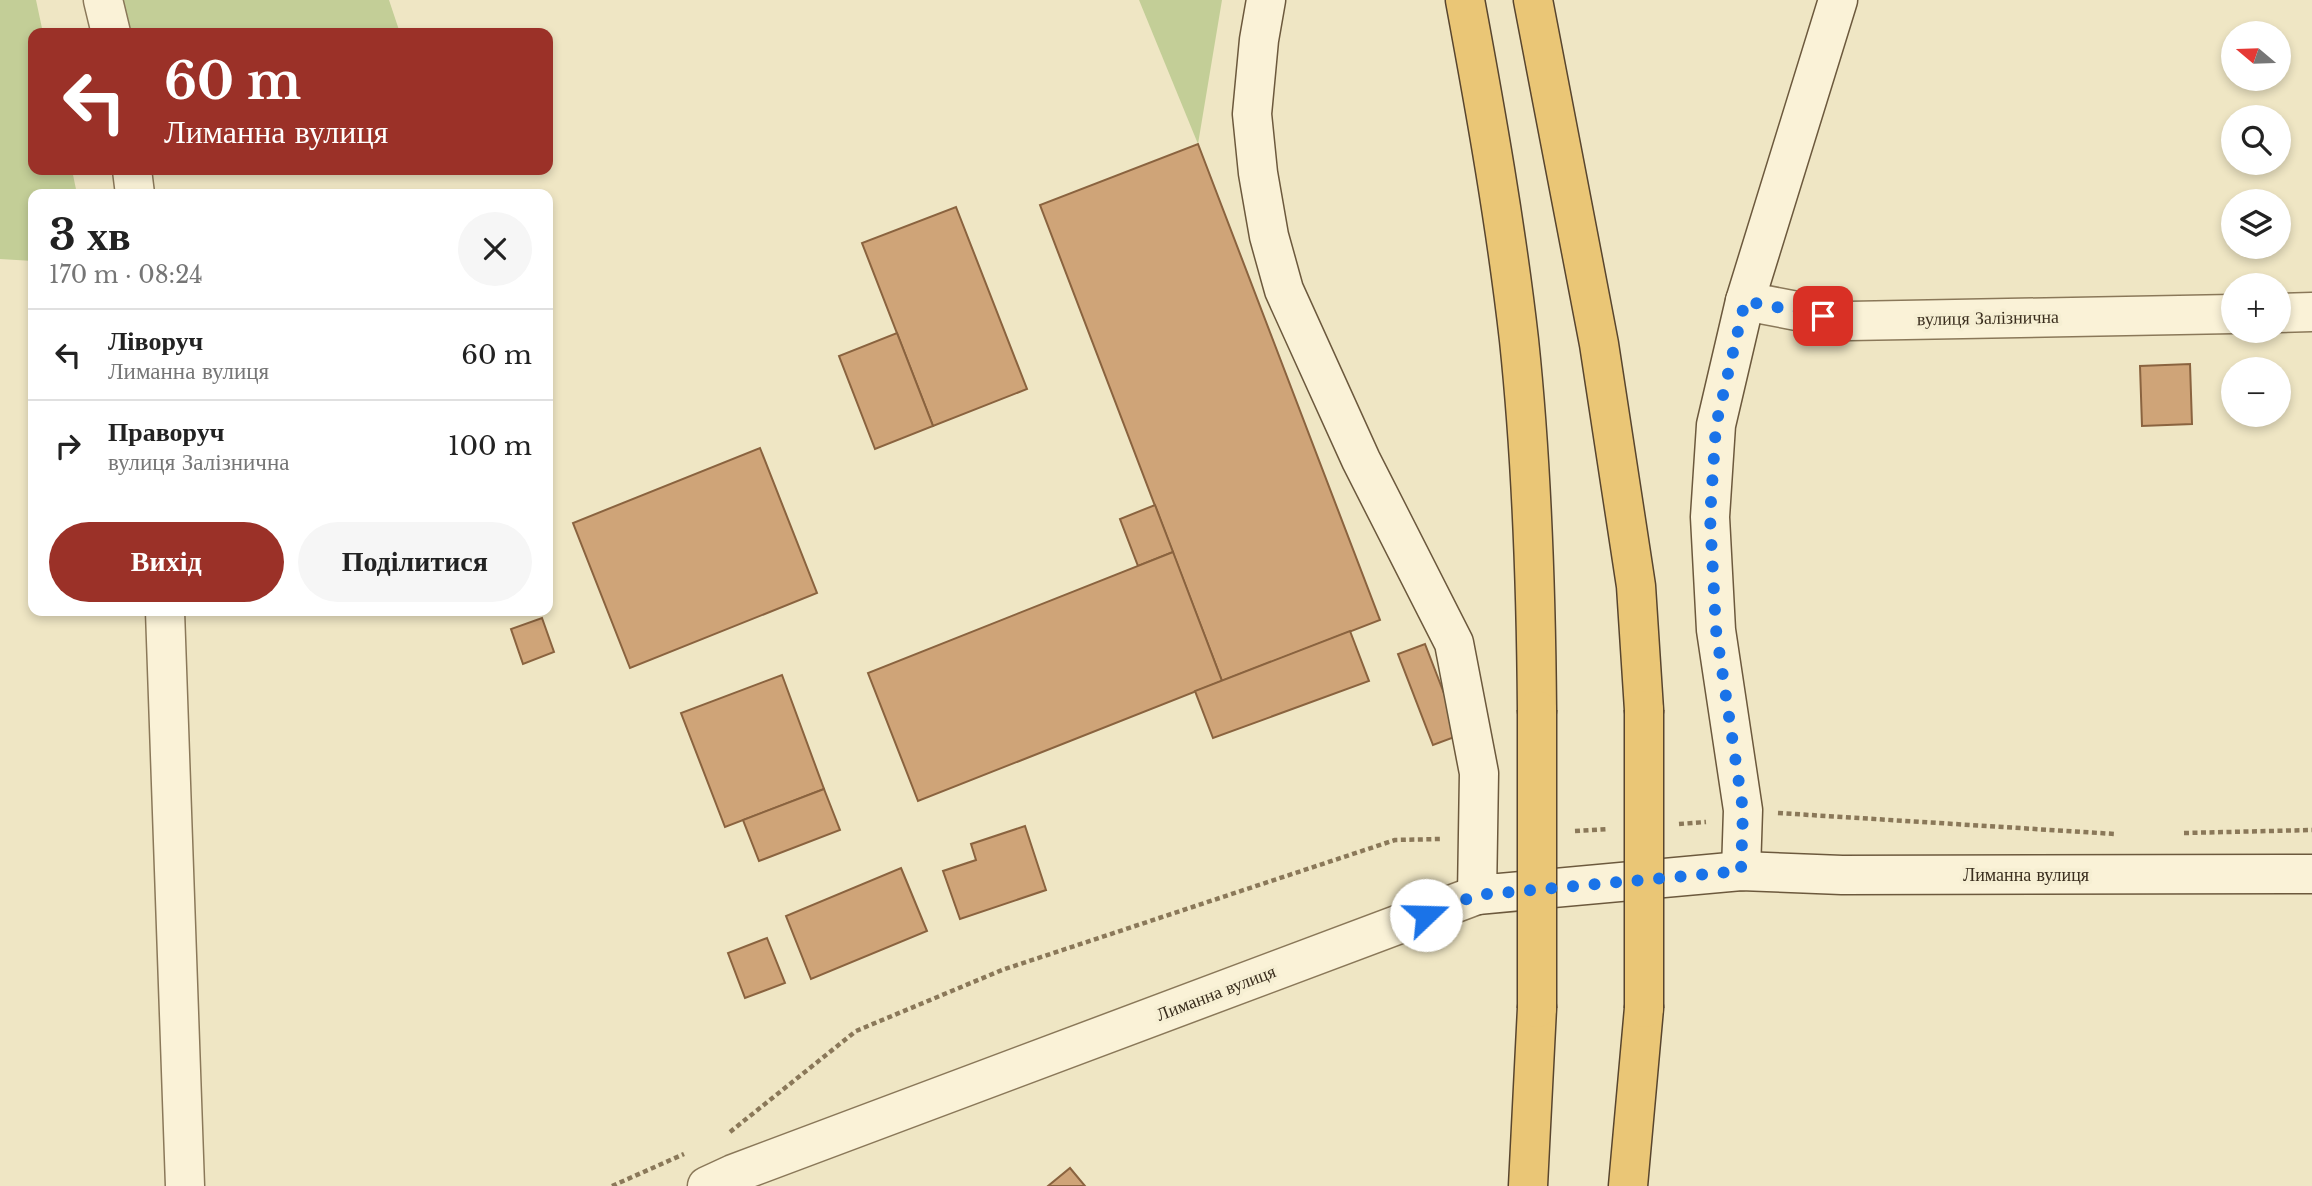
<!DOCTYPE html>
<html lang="uk">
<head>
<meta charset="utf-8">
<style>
  :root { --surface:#fff; --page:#f6f6f6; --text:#222; --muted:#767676; --line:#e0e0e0; --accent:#9b3128 }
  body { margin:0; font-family:"Libre Baskerville",serif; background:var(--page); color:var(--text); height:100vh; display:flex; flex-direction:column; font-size:26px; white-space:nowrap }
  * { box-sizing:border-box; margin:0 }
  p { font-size:23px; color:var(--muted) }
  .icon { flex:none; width:38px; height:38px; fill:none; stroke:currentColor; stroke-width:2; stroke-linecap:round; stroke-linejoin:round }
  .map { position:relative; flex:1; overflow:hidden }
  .panel { position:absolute; left:28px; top:189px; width:525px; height:427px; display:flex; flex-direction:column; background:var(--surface); border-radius:14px; box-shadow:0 4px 10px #0003 }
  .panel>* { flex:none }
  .hud { position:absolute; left:28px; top:28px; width:525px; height:147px; border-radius:14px; box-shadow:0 4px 10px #0003; background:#9b3128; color:#fff; overflow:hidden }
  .needle { width:46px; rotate:289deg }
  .controls { position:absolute; left:2221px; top:21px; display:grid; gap:14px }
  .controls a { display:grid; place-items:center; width:70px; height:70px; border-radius:50%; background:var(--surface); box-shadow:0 4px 10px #0003; font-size:35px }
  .pin { position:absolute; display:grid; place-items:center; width:60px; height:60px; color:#fff; margin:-30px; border-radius:14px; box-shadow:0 4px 10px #0006 }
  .me { position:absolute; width:77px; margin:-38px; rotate:69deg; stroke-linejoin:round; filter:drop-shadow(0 0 5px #0008) }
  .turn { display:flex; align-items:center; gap:24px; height:147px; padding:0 21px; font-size:32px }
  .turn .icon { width:91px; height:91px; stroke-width:2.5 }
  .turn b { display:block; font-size:49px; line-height:60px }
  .round { display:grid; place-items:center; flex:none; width:74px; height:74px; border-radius:37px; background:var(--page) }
  .head { display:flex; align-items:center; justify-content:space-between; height:119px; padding:0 21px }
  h1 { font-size:42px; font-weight:700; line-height:52px }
  .action { display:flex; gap:14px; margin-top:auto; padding:14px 21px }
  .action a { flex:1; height:80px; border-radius:42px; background:var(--accent); color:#fff; font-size:28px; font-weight:700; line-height:80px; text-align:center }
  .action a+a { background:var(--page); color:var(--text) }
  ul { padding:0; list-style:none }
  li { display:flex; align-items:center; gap:21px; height:91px; padding:0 21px; border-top:2px solid var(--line) }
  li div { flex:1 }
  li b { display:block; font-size:26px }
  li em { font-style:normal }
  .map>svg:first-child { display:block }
  .green { fill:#c3ce97 }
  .building { fill:#cfa478; stroke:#8a633f; stroke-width:2 }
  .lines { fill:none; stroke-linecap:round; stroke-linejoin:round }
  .minor-casing { stroke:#8a7859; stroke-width:41 }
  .secondary-casing { stroke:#6c593d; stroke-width:41 }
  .trunk-casing { stroke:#58452e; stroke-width:41 }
  .path { stroke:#8a7859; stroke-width:4.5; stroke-dasharray:5 3.5; stroke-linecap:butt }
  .minor { stroke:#faf2d7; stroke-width:38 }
  .secondary { stroke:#faf2d7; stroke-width:38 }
  .trunk { stroke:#eac676; stroke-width:38 }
  .trunk-bridge-casing { stroke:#58452e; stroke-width:41; stroke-linecap:butt }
  .trunk-bridge { stroke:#eac676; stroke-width:38 }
  .route { stroke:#1a73e8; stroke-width:12; stroke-dasharray:0 21.6 }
  .labels { text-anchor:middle; stroke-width:7; stroke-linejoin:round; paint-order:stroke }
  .street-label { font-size:18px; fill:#3a2e1e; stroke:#f6efd3 }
</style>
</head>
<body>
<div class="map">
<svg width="2312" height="1186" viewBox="0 0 2312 1186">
  <rect width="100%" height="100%" fill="#efe6c4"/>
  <g class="green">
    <polygon points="0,0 36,0 43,33 33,33 33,170 72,170 77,194 33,194 33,261 0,259"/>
    <polygon points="123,0 389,0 400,33 130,33"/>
    <polygon points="1139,0 1222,0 1198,144"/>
  </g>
  <g class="building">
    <polygon points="1198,144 1380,620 1222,681 1040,205"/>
    <polygon points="956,207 1027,389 933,426 862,243"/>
    <polygon points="897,333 933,426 875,449 839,356"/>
    <polygon points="2190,364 2192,424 2142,426 2140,366"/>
    <polygon points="760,448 817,593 630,668 573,523"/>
    <polygon points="1155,505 1173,552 1138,566 1120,519"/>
    <polygon points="1173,552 1222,681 918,801 868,673"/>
    <polygon points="542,618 554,652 523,664 511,629"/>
    <polygon points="1350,631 1369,681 1213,738 1195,691"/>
    <polygon points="1425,644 1460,735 1433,745 1398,654"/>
    <polygon points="782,675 824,789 725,827 681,713"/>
    <polygon points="824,789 840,830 759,861 743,820"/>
    <polygon points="1025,826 1046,890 960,919 943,871 976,860 971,844"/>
    <polygon points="901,868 927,931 811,979 786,916"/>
    <polygon points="767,938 785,983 745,998 728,953"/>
    <polygon points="1070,1168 1085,1186 1048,1186"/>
  </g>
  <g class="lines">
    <defs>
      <g id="minor">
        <polyline points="103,0 111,33"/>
        <polyline points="132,170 135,194"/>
        <polyline points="1745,301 1849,321 2233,314"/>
        <polyline points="2278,313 2312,312"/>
        <polyline points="165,611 185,1186"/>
        <polyline points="707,1186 733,1174 1477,895"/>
      </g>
      <g id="secondary">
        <polyline points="1266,0 1259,40 1252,114 1258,173 1269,236 1284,290 1361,460 1454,643 1479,773 1477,895 1741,871 1842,875 2312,874"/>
        <polyline points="1741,871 1743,810 1716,630 1710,517 1716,425 1745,301 1838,0"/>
      </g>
      <g id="trunk">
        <path d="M1465,0c21,113 41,226 54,340 13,123 17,247 18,370"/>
        <polyline points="1533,0 1599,344 1636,586 1644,710"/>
        <polyline points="1528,1186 1537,1008"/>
        <polyline points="1628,1186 1644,1008"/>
      </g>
    </defs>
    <use href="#minor" class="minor-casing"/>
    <use href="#secondary" class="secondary-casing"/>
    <use href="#trunk" class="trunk-casing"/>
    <g class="path">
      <polyline points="1778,813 2115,834"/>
      <polyline points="1679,824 1706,822"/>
      <polyline points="1575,831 1608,829"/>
      <polyline points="2184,833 2312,830"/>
      <polyline points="730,1132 856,1031 1002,970 1395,840 1440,839"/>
      <polyline points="612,1186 684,1154"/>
    </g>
    <use href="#minor" class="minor"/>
    <use href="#secondary" class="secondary"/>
    <use href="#trunk" class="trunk"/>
    <defs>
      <g id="trunk-bridge">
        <polyline points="1537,710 1537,1008"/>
        <polyline points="1644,710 1644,1008"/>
      </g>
    </defs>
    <use href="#trunk-bridge" class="trunk-bridge-casing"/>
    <use href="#trunk-bridge" class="trunk-bridge"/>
  </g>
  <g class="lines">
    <polyline class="route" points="1426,915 1477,895 1741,871 1743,810 1716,630 1710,517 1716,425 1745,301 1823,316"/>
  </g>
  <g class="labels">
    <g class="street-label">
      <text transform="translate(1988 318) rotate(-1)" y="6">вулиця Залізнична</text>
      <text x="2026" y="881">Лиманна вулиця</text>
      <text transform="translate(1216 993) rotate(-21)" y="6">Лиманна вулиця</text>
    </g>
  </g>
</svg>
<div class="controls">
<a><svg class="needle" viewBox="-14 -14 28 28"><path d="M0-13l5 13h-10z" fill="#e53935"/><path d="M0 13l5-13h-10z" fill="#767676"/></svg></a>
<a><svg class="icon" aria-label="search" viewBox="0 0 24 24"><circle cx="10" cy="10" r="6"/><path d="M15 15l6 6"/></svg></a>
<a><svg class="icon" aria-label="layers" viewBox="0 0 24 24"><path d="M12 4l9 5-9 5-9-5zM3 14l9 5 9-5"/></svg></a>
<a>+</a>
<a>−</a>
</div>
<div class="pin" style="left:1823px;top:316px;background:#d93025"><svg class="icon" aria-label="arrive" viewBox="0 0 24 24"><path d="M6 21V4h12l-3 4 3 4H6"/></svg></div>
<svg class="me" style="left:1426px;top:915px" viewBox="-20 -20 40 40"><circle r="19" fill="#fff"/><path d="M0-13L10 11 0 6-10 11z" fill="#1a73e8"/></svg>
<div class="hud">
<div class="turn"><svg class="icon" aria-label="left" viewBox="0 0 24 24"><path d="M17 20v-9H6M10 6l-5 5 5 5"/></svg><div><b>60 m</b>Лиманна вулиця</div></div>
</div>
<section class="panel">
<div class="head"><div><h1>3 хв</h1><p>170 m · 08:24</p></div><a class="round"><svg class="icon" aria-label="close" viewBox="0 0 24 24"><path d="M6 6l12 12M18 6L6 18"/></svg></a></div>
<ul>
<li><svg class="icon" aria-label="left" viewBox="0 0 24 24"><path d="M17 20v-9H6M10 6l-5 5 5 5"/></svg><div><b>Ліворуч</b><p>Лиманна вулиця</p></div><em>60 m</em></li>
<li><svg class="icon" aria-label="right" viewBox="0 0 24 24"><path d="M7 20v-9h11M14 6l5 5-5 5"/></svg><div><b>Праворуч</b><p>вулиця Залізнична</p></div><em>100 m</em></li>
</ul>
<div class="action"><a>Вихід</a><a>Поділитися</a></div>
</section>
</div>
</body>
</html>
